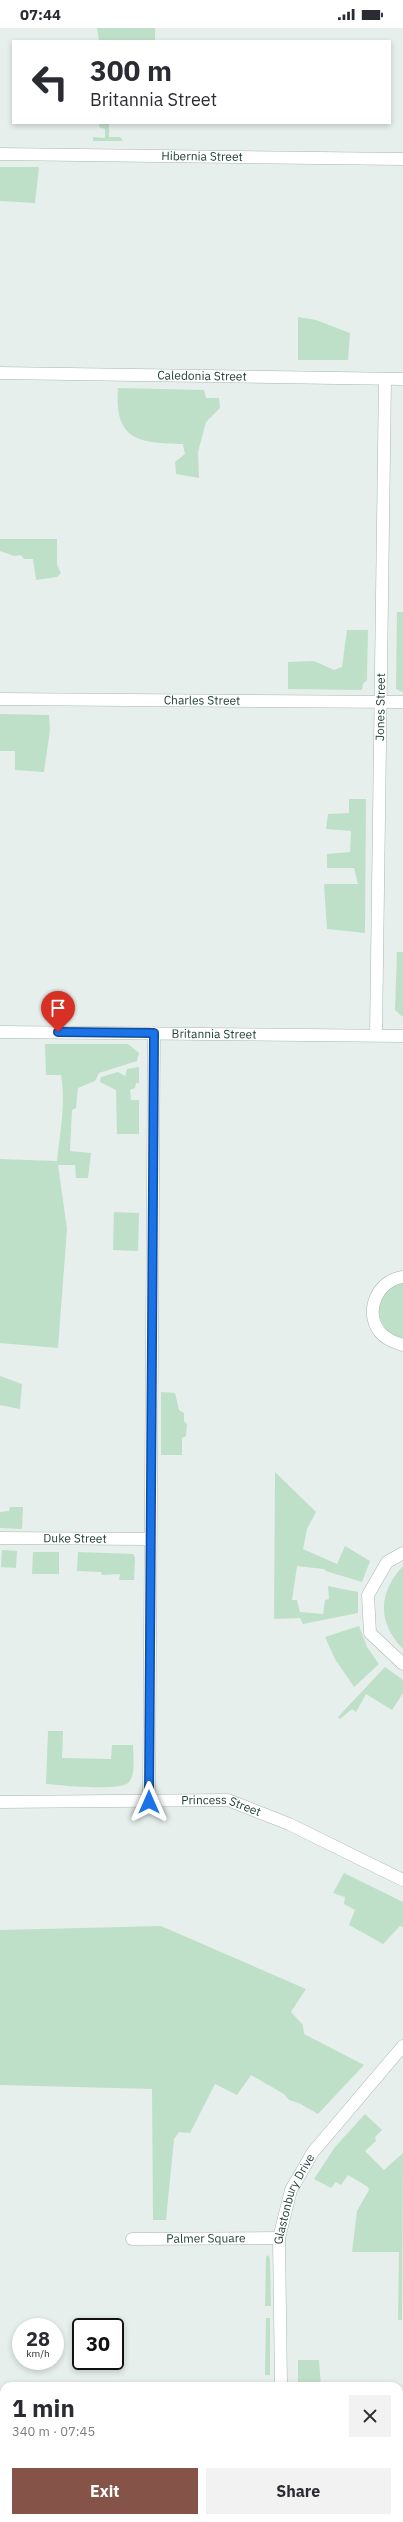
<!DOCTYPE html>
<html lang="en">
<head>
<meta charset="utf-8">
<style>
  :root { --surface:#fff; --page:#f2f2f3; --text:#2b2b33; --muted:#7c7c81; --accent:#855347 }
  body { margin:0; font-family:"IBM Plex Sans",sans-serif; background:var(--page); color:var(--text); height:100vh; display:flex; flex-direction:column; font-size:15px; white-space:nowrap }
  * { box-sizing:border-box; margin:0 }
  p { font-size:13px; color:var(--muted) }
  .icon { flex:none; width:22px; height:22px; fill:none; stroke:currentColor; stroke-width:2; stroke-linecap:round; stroke-linejoin:round }
  .map { position:relative; flex:1; overflow:hidden }
  .drawer { position:absolute; left:0px; top:2354px; width:403px; height:140px; display:flex; flex-direction:column; background:var(--surface); border-radius:12px 12px 0 0; box-shadow:0 2px 6px #0003 }
  .drawer>* { flex:none }
  .guide { position:absolute; left:12px; top:12px; width:379px; height:84px; border-radius:0px; box-shadow:0 2px 6px #0003; background:#fff; color:var(--text); overflow:hidden }
  .speed { position:absolute; left:12px; top:2290px; display:flex; gap:8px; font-size:20px; font-weight:700; text-align:center }
  .speed>* { display:grid; place-content:center; width:52px; height:52px; border-radius:50%; background:var(--surface); box-shadow:0 2px 6px #0003; line-height:1 }
  .speed small { font-size:10px; font-weight:400 }
  .speed .limit { border:2px solid #111; border-radius:6px; background:#fff; color:#111 }
  .pin { position:absolute; display:grid; place-items:center; width:34px; height:34px; color:#fff; margin:-41px -17px; border-radius:50% 50% 50% 0; rotate:-45deg; box-shadow:0 0 4px #0007 }
  .pin .icon { rotate:45deg }
  .me { position:absolute; width:44px; margin:-22px; rotate:0deg; stroke-linejoin:round; filter:drop-shadow(0 0 3px #0008) }
  .turn { display:flex; align-items:center; gap:14px; height:84px; padding:0 12px; font-size:18px }
  .turn .icon { width:52px; height:52px; stroke-width:2.5 }
  .turn b { display:block; font-size:28px; line-height:34px }
  .round { display:grid; place-items:center; flex:none; width:42px; height:42px; border-radius:0px; background:var(--page) }
  .head { display:flex; align-items:center; justify-content:space-between; height:68px; padding:0 12px }
  h1 { font-size:24px; font-weight:700; line-height:30px }
  .button { display:flex; gap:8px; margin-top:auto; padding:8px 12px }
  .button a { flex:1; height:46px; border-radius:0px; background:var(--accent); color:#fff; font-size:16px; font-weight:700; line-height:46px; text-align:center }
  .button a+a { background:var(--page); color:var(--text) }
  .status { display:flex; justify-content:space-between; align-items:center; height:28px; padding:0 20px; background:var(--surface); direction:ltr }
  .status svg { height:11px; fill:currentColor }
  .map>svg:first-child { display:block }
  .green { fill:#bfe0c8 }
  .lines { fill:none; stroke-linecap:round; stroke-linejoin:round }
  .street-casing { stroke:#a8b8b2; stroke-width:13 }
  .secondary-casing { stroke:#a4bbb3; stroke-width:13 }
  .street { stroke:#fff; stroke-width:12 }
  .secondary { stroke:#fff; stroke-width:12 }
  .route-casing { stroke:#114b97; stroke-width:10 }
  .route { stroke:#1a73e8; stroke-width:7 }
  .labels { text-anchor:middle; stroke-width:3; stroke-linejoin:round; paint-order:stroke }
  .street-label { font-size:12px; fill:#24423a; stroke:#f7fbf9 }
</style>
</head>
<body>
<div class="status"><b>07:44</b><svg viewBox="0 0 49 12"><path d="M0 12V9h3v3zM5 12V6h3v6zM10 12V3h3v9zM15 12V0h3v12zM26 1h20v11H26zM47 4h2v5h-2z"/></svg></div>
<div class="map">
<svg width="403" height="2494" viewBox="0 0 403 2494">
  <rect width="100%" height="100%" fill="#e6efeb"/>
  <g class="green">
    <polygon points="97,0 155,0 155,13 99,13"/>
    <polygon points="99,95 109,95 109,109 120,109 123,113 93,113 93,109 105,110 105,101 99,99"/>
    <polygon points="0,139 39,139 35,175 0,173"/>
    <polygon points="298,289 316,292 350,305 348,332 298,332"/>
    <path d="M118,360l86,2 2,8h13l1,10 -14,14 -8,30 1,26 -23,-4 -1,-12 10,-8 -2,-10c-44,-1 -69,-3 -65,-56z"/>
    <polygon points="0,511 57,511 57,537 61,545 57,549 36,552 33,531 24,531 21,527 14,528 0,523"/>
    <polygon points="397,584 403,584 403,664 396,661"/>
    <polygon points="347,602 368,602 367,652 363,656 362,662 288,661 288,634 314,633 334,642 342,639"/>
    <polygon points="0,686 49,687 50,702 44,744 15,742 15,723 0,723"/>
    <polygon points="349,771 366,771 365,905 327,901 324,856 358,856 354,840 327,840 327,826 350,824 351,803 326,801 328,786 349,785"/>
    <polygon points="397,924 403,924 403,989 395,982"/>
    <path d="M45,1016h83l11,9 -2,8 -38,12 -4,8 -17,7 -2,20 -4,2 -2,41 21,2 -3,25h-12l-1,-13h-17l9,64 -9,119 -58,-5v-184l57,2c3,-28 9,-58 4,-86h-15z"/>
    <polygon points="139,1039 139,1055 136,1055 135,1060 130,1062 131,1072 139,1072 139,1106 117,1106 116,1062 100,1054 101,1049 118,1044 125,1048 127,1041"/>
    <polygon points="114,1184 139,1185 138,1223 113,1222"/>
    <path d="M403,1254v57c-32,-8 -32,-49 0,-57z"/>
    <polygon points="0,1348 22,1356 20,1381 0,1377"/>
    <polygon points="161,1364 175,1365 179,1382 184,1385 184,1393 187,1396 186,1408 182,1410 182,1427 161,1427"/>
    <polygon points="275,1444 316,1484 307,1501 303,1521 337,1536 345,1518 370,1533 362,1554 326,1543 324,1541 297,1538 292,1572 297,1572 300,1584 323,1586 325,1572 329,1571 328,1558 358,1564 358,1585 303,1596 300,1590 274,1591"/>
    <polygon points="10,1479 23,1479 22,1501 0,1500 0,1484 9,1483"/>
    <polygon points="2,1522 17,1523 16,1540 1,1539"/>
    <polygon points="33,1524 59,1524 59,1546 32,1546"/>
    <polygon points="78,1524 133,1526 135,1529 134,1552 119,1552 120,1546 102,1547 101,1544 77,1543"/>
    <path d="M403,1538v83c-26,-27 -25,-56 0,-83z"/>
    <polygon points="359,1598 367,1619 379,1636 354,1659 335,1631 325,1609"/>
    <polygon points="385,1639 403,1652 403,1665 392,1682 366,1666 356,1684 352,1681 340,1691 338,1689"/>
    <path d="M48,1703h15l-1,27 49,1 1,-14h21c0,10 3,29 -4,37 -8,10 -68,3 -83,2z"/>
    <polygon points="344,1845 403,1874 403,1899 400,1898 383,1916 349,1897 355,1882 344,1876 345,1869 333,1865"/>
    <polygon points="161,1898 306,1961 291,1984 303,1997 304,2006 364,2037 318,2086 299,2075 289,2072 284,2066 251,2047 237,2067 215,2056 190,2105 179,2104 174,2111 166,2192 153,2192 152,2061 0,2057 0,1902"/>
    <polygon points="365,2086 382,2102 375,2109 376,2113 365,2123 384,2142 403,2125 402,2292 398,2292 399,2224 352,2224 357,2183 369,2162 368,2159 348,2147 341,2157 336,2154 331,2160 314,2151 335,2119"/>
    <polygon points="269,2227 270,2233 271,2278 265,2278 266,2229"/>
    <polygon points="266,2290 270,2290 270,2347 265,2347"/>
    <polygon points="298,2332 319,2332 321,2358 298,2358"/>
  </g>
  <g class="lines">
    <defs>
      <g id="street">
        <path id="s1" d="M0,126l403,5"/>
        <path id="s2" d="M0,345l403,6"/>
        <path id="s3" d="M0,671l403,3"/>
        <path id="s4" d="M376,1007l9,-656"/>
        <path d="M403,1249c-25,3 -39,33 -24,54 6,8 15,11 24,14"/>
        <path id="s5" d="M0,1510l149,1"/>
        <polyline points="403,1525 387,1534 368,1567 370,1605 403,1636"/>
        <path id="s6" d="M0,1774l228,-2 61,24 114,56"/>
        <polyline points="149,1774 154,1005"/>
        <path id="s7" d="M132,2211l147,-1"/>
        <path id="s8" d="M281,2358l-2,-148 12,-48 22,-38 90,-106"/>
        <polyline points="399,2407 403,2407"/>
        <polyline points="0,2489 4,2489"/>
        <polyline points="64,2490 149,2492 159,2490"/>
      </g>
      <g id="secondary">
        <path id="s9" d="M0,1004l403,4"/>
      </g>
    </defs>
    <use href="#street" class="street-casing"/>
    <use href="#secondary" class="secondary-casing"/>
    <use href="#street" class="street"/>
    <use href="#secondary" class="secondary"/>
  </g>
  <g class="lines">
    <defs>
      <polyline id="route" points="58,1004 154,1005 149,1774"/>
    </defs>
    <use href="#route" class="route-casing"/>
    <use href="#route" class="route"/>
  </g>
  <g class="labels">
    <g class="street-label">
      <text dy="4" stroke="none"><textPath href="#s1" startOffset="202">Hibernia Street</textPath></text>
      <text dy="4" stroke="none"><textPath href="#s2" startOffset="202">Caledonia Street</textPath></text>
      <text dy="4" stroke="none"><textPath href="#s3" startOffset="202">Charles Street</textPath></text>
      <text dy="4" stroke="none"><textPath href="#s4" startOffset="328">Jones Street</textPath></text>
      <text dy="4" stroke="none"><textPath href="#s9" startOffset="214">Britannia Street</textPath></text>
      <text dy="4" stroke="none"><textPath href="#s5" startOffset="75">Duke Street</textPath></text>
      <text dy="4" stroke="none"><textPath href="#s6" startOffset="222">Princess Street</textPath></text>
      <text dy="4" stroke="none"><textPath href="#s8" startOffset="190">Glastonbury Drive</textPath></text>
      <text dy="4" stroke="none"><textPath href="#s7" startOffset="74">Palmer Square</textPath></text>
    </g>
  </g>
</svg>
<div class="speed"><div>28<small>km/h</small></div><div class="limit">30</div></div>
<div class="pin" style="left:58px;top:1004px;background:#d93025"><svg class="icon" aria-label="arrive" viewBox="0 0 24 24"><path d="M6 21V4h12l-3 4 3 4H6"/></svg></div>
<svg class="me" style="left:149px;top:1774px" viewBox="-20 -20 40 40"><path d="M0-17L14 15 0 8-14 15z" fill="#1a73e8" stroke="#fff" stroke-width="4"/></svg>
<div class="guide">
<div class="turn"><svg class="icon" aria-label="left" viewBox="0 0 24 24"><path d="M17 20v-9H6M10 6l-5 5 5 5"/></svg><div><b>300 m</b>Britannia Street</div></div>
</div>
<section class="drawer">
<div class="head"><div><h1>1 min</h1><p>340 m · 07:45</p></div><a class="round"><svg class="icon" aria-label="close" viewBox="0 0 24 24"><path d="M6 6l12 12M18 6L6 18"/></svg></a></div>
<div class="button"><a>Exit</a><a>Share</a></div>
</section>
</div>
</body>
</html>
